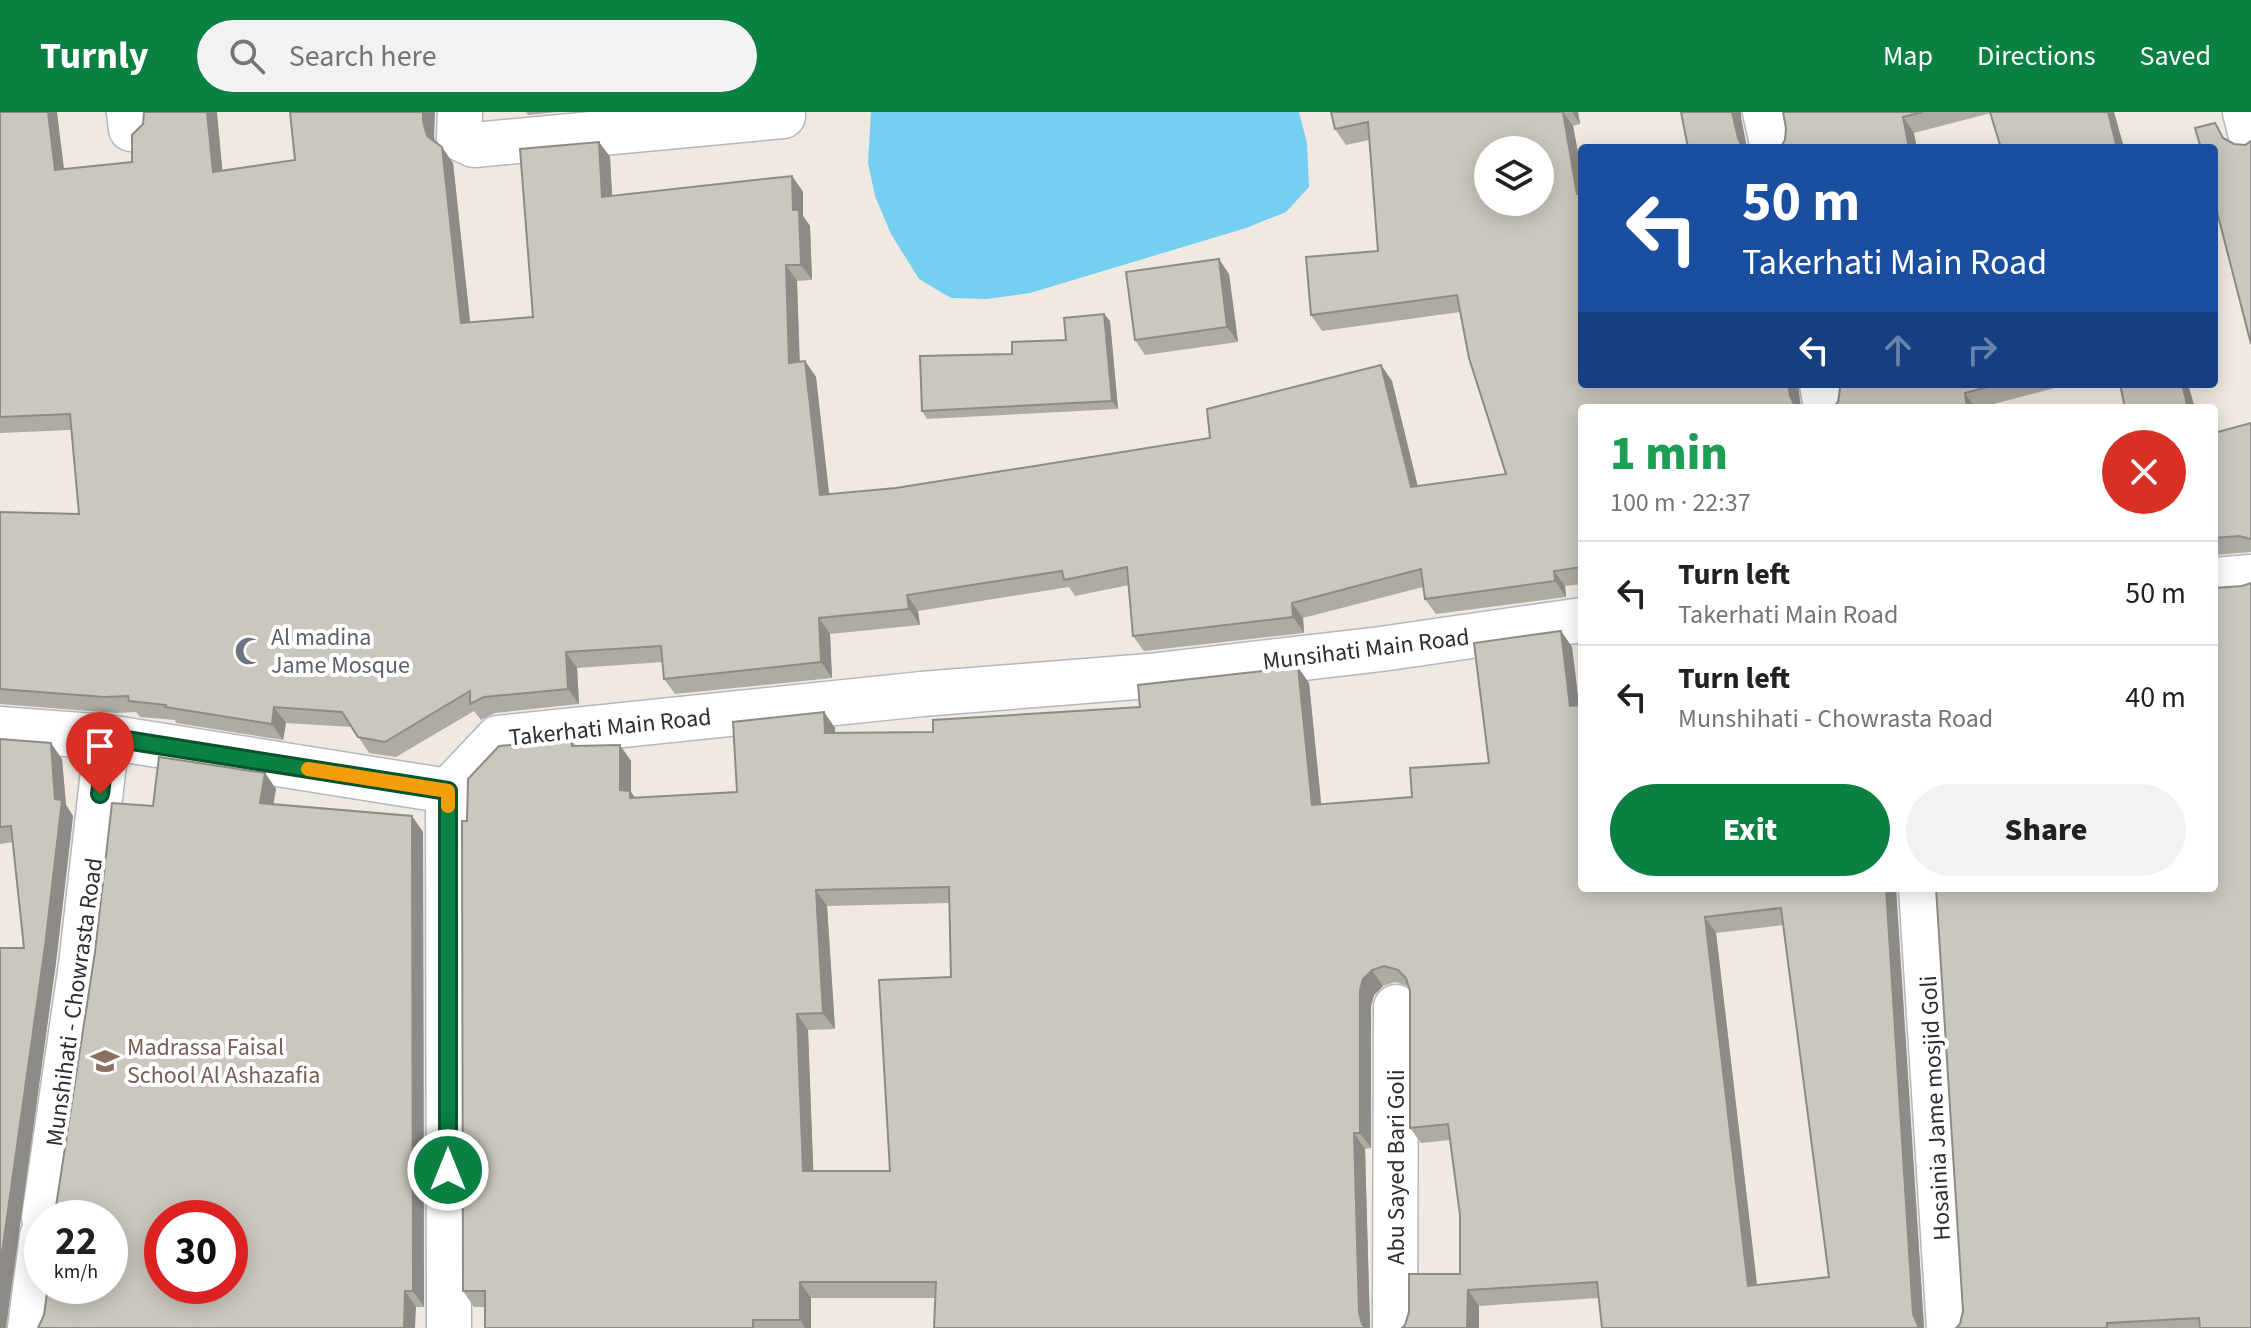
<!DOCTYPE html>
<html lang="en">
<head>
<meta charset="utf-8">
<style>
  :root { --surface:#fff; --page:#f2f2f2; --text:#202124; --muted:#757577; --line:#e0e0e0; --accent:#0b8043 }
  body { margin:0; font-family:"Source Sans 3",sans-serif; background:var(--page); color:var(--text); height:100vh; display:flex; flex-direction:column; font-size:30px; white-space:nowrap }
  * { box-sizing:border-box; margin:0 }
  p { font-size:26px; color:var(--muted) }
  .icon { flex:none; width:44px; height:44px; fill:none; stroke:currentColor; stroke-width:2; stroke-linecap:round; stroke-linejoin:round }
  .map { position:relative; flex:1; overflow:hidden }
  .side { position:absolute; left:1578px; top:292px; width:640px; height:488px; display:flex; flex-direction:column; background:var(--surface); border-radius:8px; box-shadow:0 4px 20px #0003 }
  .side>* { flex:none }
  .guide { position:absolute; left:1578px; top:32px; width:640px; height:244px; border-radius:8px; box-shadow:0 4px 20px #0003; background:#1a4fa0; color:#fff; overflow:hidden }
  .buttons { position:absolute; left:1474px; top:24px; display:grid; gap:16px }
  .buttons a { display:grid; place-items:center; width:80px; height:80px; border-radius:50%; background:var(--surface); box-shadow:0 4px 20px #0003; font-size:40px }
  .speed { position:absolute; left:24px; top:1088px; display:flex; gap:16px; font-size:40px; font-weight:700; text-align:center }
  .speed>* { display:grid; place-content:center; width:104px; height:104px; border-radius:50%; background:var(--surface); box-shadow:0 4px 20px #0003; line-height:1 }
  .speed small { font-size:20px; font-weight:400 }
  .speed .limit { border:12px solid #d22; background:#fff; color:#111 }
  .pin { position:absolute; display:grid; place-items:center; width:68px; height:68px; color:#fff; margin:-82px -34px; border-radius:50% 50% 50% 0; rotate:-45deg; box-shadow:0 0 8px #0007 }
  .pin .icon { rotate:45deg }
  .me { position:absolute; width:88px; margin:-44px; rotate:0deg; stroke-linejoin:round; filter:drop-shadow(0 0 6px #0008) }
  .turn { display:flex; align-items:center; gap:28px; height:168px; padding:0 32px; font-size:36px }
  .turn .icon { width:104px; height:104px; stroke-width:2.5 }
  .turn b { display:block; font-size:56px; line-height:68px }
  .lanes { display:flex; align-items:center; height:76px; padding:0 32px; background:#0003; justify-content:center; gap:40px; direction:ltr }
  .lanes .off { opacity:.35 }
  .round { display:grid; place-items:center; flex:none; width:84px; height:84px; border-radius:42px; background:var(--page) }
  .overview { display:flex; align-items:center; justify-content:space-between; height:136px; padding:0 32px }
  h1 { font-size:48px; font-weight:800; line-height:60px; color:#1e9e55 }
  .cta { display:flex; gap:16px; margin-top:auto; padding:16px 32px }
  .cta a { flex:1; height:92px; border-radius:48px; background:var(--accent); color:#fff; font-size:32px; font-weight:800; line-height:92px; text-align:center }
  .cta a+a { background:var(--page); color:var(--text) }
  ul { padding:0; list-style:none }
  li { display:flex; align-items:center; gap:24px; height:104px; padding:0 32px; border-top:2px solid var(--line) }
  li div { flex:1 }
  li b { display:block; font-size:30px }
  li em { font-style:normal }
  header { display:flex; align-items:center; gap:48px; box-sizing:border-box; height:112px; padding:0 40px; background:var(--accent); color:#fff }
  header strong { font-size:38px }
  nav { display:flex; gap:44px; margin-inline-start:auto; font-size:28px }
  .search { width:560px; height:72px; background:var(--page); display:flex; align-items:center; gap:20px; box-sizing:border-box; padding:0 28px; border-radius:44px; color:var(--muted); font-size:30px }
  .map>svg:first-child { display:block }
  .water { fill:#75cff0 }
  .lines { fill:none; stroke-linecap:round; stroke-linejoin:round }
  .minor-casing { stroke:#b4b7c1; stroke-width:47 }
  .tertiary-casing { stroke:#b4b7c1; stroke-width:47 }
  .minor { stroke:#fff; stroke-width:44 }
  .tertiary { stroke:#fff; stroke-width:44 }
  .wall { fill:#afaba4; fill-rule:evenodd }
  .shaded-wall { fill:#8e8b86 }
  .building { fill:#cbc7bf; stroke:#8e8b86; stroke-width:2; fill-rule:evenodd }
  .route-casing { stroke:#07532c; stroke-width:20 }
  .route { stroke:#0b8043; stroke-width:14 }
  .slow { stroke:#f59e0b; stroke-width:14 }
  .labels { text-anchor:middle; stroke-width:8; stroke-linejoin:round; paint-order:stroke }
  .worship-label { font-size:24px; fill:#5b616d; stroke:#fff; text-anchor:start }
  .street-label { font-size:24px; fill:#2e2e2e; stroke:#fff }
  .education-label { font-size:24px; fill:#785e54; stroke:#fff; text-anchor:start }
</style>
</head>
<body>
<header>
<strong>Turnly</strong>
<div class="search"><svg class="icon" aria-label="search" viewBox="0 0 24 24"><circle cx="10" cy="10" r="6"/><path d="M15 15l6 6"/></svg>Search here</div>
<nav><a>Map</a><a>Directions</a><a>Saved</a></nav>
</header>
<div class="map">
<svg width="2251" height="1216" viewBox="0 0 2251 1216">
  <rect width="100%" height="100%" fill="#efe9e1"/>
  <polygon class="water" points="871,0 1299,0 1307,31 1309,75 1286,100 1246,116 1030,181 987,187 951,186 919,167 891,122 875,84 868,51"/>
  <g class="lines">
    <defs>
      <g id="minor">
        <polyline points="129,0 131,17"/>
        <polyline points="460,0 459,26 474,33 783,4"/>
        <polyline points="1765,0 1773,36"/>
        <polyline points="2245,0 2251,24"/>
        <polyline points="1822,272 1826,296"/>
        <polyline points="448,679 449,1216"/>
        <polyline points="1921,776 1949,1216"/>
        <polyline points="44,1106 81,853 107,625"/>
        <polyline points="30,1216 42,1124"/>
        <polyline points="1395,1216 1396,895"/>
      </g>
      <g id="tertiary">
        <polyline points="2214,468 2251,465"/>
        <polyline points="0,617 107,625 448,679 498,626 922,582 1149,564 1381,537 1582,508"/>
      </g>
    </defs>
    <use href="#minor" class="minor-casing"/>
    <use href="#tertiary" class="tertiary-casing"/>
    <use href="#minor" class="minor"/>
    <use href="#tertiary" class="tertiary"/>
  </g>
  <g class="wall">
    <polygon points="0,0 64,57 222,58 295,48 434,25 435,30 453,51 470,211 533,205 599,30 610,45 612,84 792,64 803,80 803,104 810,114 812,168 797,169 800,250 805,249 816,265 829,382 896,376 1210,326 1381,253 1392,269 1417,374 1506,362 1460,200 1322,219 1311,203 1378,139 1369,28 1346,33 1335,17 1331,0 1578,0 1580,12 1573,14 1582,62 1582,272 1797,276 1582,296 1582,472 1565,474 1566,485 1436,502 1425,487 1423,475 1303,506 1304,521 1144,539 1133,524 1129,473 1075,484 1069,475 918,499 920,513 830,522 832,566 675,582 664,567 663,550 577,556 579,592 495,601 481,608 474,599 396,645 369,641 352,615 286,611 283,628 176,611 175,608 140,605 136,600 115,601 0,592 0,400 79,402 71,318 0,321"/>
    <polygon points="526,0 558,0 528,3"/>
    <polygon points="1783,0 2114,0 2124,36 1991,1 1914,21 1785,28 1786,16"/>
    <polygon points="1229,162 1238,230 1145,243 1135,228"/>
    <polygon points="1104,202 1110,209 1118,297 927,307 922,299 1012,242 1066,228"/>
    <polygon points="1839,272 2070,272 1978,296 1833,296 1838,290 1840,277"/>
    <polygon points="2251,311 2251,440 2214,443 2214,321"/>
    <path d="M1561,519l11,16 7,58 317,183 28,440h-322l-3,-30 -120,8v22h-77l58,-54v-59l-10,-75 -29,3 -11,-15v-137l-2,-5 -13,-4 -12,4 -9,9 -3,11v142l-6,1 5,179 -435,-30h-124v30h-326v-21h-11l-11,-16 4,-470 104,-82 5,7 55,15v31l4,6 102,-6 87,-80 11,16v5l98,-1 207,-25 169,-24 12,122 91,-8 77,-34zM949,791l2,74 -61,194h-77l-5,-141 27,-1 -8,-123zM1784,813l45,352 -72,8 -41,-352z"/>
    <polygon points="0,627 62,647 66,693 73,704 56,850 5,1213 0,1216 24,836 13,730 0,732"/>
    <polygon points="265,661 276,677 273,692 412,704 423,720 424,1195 44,1203 153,694"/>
    <polygon points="1936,776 2251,1216 1956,1216 1960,1212 1963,1199"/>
  </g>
  <g class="shaded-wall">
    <polygon points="48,0 57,0 66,73 55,58"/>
    <polygon points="207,0 217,0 224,75 213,60"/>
    <polygon points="423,0 435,0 434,25 438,40 427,24 423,9"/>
    <polygon points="1563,0 1573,14 1582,62 1582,88 1577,82"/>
    <polygon points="1572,0 1578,0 1580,12"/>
    <polygon points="1732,0 1741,0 1741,5 1747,36 1743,36 1738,26"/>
    <polygon points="2108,0 2114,0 2124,36 2117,36"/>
    <polygon points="1903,5 1914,21 1917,36 1909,36"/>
    <polygon points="599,30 610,45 613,101 602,85"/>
    <polygon points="442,35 453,51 472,227 461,211"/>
    <polygon points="792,64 803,80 803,104 810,114 812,168 801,153 793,98"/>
    <polygon points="1219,147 1229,162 1238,230 1227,215"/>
    <polygon points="786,153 797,169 800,267 789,251"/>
    <polygon points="1104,202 1110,209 1118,297 1112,289"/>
    <polygon points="805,249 816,265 831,399 820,383"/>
    <polygon points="1381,253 1392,269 1422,391 1411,375"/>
    <polygon points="1788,272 1798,272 1801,296 1796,296 1790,284"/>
    <polygon points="2182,272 2188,272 2195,296 2188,296"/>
    <polygon points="1965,281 1975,296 1967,296"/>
    <polygon points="1554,459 1565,474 1566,485 1555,469"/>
    <polygon points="907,483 918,499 920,513 909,497"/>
    <polygon points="1292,491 1303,506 1304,521 1293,505"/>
    <polygon points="819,506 830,522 832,566 821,550"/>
    <polygon points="1561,519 1572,535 1581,610 1570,594"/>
    <polygon points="566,540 577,556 579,592 568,577"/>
    <polygon points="1298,555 1309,571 1323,709 1312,693"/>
    <polygon points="274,595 286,611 283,628 272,612"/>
    <polygon points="824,600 835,616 836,637 825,621"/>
    <polygon points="51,631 62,647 66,693 73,704 56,850 6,1216 0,1216 0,1155 55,687"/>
    <polygon points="620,633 631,649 631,680 641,694 620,678"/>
    <polygon points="265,661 276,677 271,707 260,691"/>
    <polygon points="412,704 423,720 424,1195 413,1179"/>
    <polygon points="1886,776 1896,776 1924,1216 1919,1216 1913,1202"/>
    <polygon points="816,778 827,794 835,917 823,901"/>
    <polygon points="1705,805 1716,821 1759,1190 1748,1174"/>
    <polygon points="1372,858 1383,874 1374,883 1371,894 1371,1036 1360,1021 1360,878 1363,867"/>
    <polygon points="797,902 808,918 814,1075 803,1059"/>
    <polygon points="1354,1021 1365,1037 1370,1216 1365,1216 1362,1212 1359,1200"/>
    <polygon points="800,1170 811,1186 811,1216 805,1216 800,1208"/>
    <polygon points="1468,1178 1479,1194 1479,1216 1467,1216"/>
    <polygon points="405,1179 416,1195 415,1216 404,1216"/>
  </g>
  <g class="building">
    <path d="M0,0h48l7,58 77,-8v-27l11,-11 1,-12h63l6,60 82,-12 -5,-48h133v9l4,15 15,11 19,176 72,-6 -13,-168 79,-7 3,55 190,-21 1,34h6l2,55h-15l3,98 16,-2 15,134 76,-7 314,-50 -3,-29 174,-44 30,122 95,-13 -37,-116 -12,-63 -146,20 -5,-58 72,-6 -10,-129 -33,7 -4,-17h232l14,82 5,-1v191h206l2,12 6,12h-214v159l-28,4 1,10 -130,18 -4,-30 -129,34 1,14 -160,19 -6,-69 -63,13 -2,-9 -155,24 2,14 -90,9 2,44 -157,17 -3,-33 -95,6 2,37 -84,8 -14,7v-13l-85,51 -27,-5 -16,-25 -68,-5 -2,17 -107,-17 1,-2 -37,-4 -1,-5 -24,1 -104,-8v-177l79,2 -9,-100 -70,3zM1488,38h52v52h-52z"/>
    <polygon points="1681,0 1732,0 1738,26 1743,36 1688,36"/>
    <polygon points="1783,0 1923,0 1903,5 1909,36 1780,36 1785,28 1786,16"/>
    <polygon points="1990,0 2108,0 2117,36 2001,36"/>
    <polygon points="2215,11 2223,26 2234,32 2245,33 2251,29 2251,232 2214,88 2214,36 2201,36 2195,16"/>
    <polygon points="1219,147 1227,215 1135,228 1126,160"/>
    <polygon points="1104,202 1112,289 922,299 920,244 1012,242 1012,230 1066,228 1064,206"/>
    <polygon points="1839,272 1999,272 1965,281 1967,296 1833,296 1838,290 1840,277"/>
    <polygon points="2120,272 2182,272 2188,296 2125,296"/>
    <polygon points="2251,311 2251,427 2239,424 2214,426 2214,321"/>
    <polygon points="2251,471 2251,1216 2200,1216 2199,1206 2107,1211 2107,1216 1956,1216 1960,1212 1963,1199 1936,776 2214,776 2214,476 2242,474"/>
    <path d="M1561,519l9,75 12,-1v183h304l27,426 6,14h-317l-5,-46 -129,8 -1,38h-65l3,-3 4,-13v-38h51v-59l-12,-91 -38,4v-137l-4,-13 -8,-8 -14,-4 -12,4 -9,9 -3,11v143h-6l5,179 3,12 4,4h-432l2,-46h-136v38h-47v8h-268v-37h-22l-1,-470h5l1,-42 31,-33 72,-7 1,7 48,-1v45l10,1v7l107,-6 -4,-70 91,-10 1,21 108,-1v-12l207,-13 -2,-22 160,-18 14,138 100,-8 -2,-29 79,-5 -15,-120zM949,775l2,90 -72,3 11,191h-87l-6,-157 26,-1 -7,-123zM1781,796l48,369 -81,9 -43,-369z"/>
    <polygon points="0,627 51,631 55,687 62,688 45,834 0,1155 0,836 24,836 11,714 0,715"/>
    <path d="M159,645l106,16 -5,30 152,13 1,475h-8l-1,37h-366l6,-13 4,-29h62v-68h-55v-5l40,-261 17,-149 41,3zM162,1106h68v68h-68z"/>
  </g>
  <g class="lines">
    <defs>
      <polyline id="route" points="100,682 107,625 448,679 448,1058"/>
    </defs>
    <use href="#route" class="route-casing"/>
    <use href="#route" class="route"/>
    <polyline class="slow" points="308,657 448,679 448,694"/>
  </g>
  <defs>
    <symbol id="mosque-bare" viewBox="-9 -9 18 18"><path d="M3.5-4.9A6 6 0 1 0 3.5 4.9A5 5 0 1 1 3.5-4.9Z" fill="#6b7280" stroke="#fff" stroke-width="2.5" paint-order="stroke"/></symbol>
    <symbol id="school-bare" viewBox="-9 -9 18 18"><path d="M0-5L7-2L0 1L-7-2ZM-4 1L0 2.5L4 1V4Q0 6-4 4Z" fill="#8d6e63" stroke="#fff" stroke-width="2.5" paint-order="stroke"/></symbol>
  </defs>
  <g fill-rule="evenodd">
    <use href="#mosque-bare" x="229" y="519" width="40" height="40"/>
    <use href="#school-bare" x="85" y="929" width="40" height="40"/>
  </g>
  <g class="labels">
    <g class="worship-label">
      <text x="271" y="533">Al madina<tspan x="271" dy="28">Jame Mosque</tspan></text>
    </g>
    <g class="street-label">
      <text transform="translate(1366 537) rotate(-7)" y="8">Munsihati Main Road</text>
      <text transform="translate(610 615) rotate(-6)" y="8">Takerhati Main Road</text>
      <text transform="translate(74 890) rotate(-82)" y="8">Munshihati - Chowrasta Road</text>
      <text transform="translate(1935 996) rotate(-93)" y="8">Hosainia Jame mosjid Goli</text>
      <text transform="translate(1396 1055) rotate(-90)" y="8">Abu Sayed Bari Goli</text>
    </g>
    <g class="education-label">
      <text x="127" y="943">Madrassa Faisal<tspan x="127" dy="28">School Al Ashazafia</tspan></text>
    </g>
  </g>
</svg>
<div class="buttons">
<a><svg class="icon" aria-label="layers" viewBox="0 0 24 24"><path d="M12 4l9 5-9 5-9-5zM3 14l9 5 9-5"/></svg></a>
</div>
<div class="speed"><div>22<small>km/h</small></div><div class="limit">30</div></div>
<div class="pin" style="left:100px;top:682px;background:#d93025"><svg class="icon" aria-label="arrive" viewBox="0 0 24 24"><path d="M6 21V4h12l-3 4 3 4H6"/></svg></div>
<svg class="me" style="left:448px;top:1058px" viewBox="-20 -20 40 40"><circle r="17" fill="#0b8043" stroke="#fff" stroke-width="3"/><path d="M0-11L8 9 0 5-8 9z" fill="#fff"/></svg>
<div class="guide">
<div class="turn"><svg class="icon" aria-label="left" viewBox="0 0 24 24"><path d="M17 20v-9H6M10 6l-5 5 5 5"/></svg><div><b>50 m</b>Takerhati Main Road</div></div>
<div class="lanes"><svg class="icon" aria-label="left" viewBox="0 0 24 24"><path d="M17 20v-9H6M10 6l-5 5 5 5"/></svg><svg class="icon off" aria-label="ahead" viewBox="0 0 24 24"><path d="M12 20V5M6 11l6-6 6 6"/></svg><svg class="icon off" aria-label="right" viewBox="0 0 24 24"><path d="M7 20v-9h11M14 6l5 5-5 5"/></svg></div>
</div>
<section class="side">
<div class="overview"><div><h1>1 min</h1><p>100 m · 22:37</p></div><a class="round" style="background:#d93025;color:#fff"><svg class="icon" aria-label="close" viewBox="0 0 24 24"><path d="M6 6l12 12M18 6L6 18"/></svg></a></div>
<ul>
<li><svg class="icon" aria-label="left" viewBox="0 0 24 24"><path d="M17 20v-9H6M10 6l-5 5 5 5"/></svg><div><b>Turn left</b><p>Takerhati Main Road</p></div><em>50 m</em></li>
<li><svg class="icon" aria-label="left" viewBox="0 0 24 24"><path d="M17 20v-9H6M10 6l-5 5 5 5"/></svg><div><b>Turn left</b><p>Munshihati - Chowrasta Road</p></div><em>40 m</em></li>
</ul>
<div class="cta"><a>Exit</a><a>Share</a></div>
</section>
</div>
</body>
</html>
